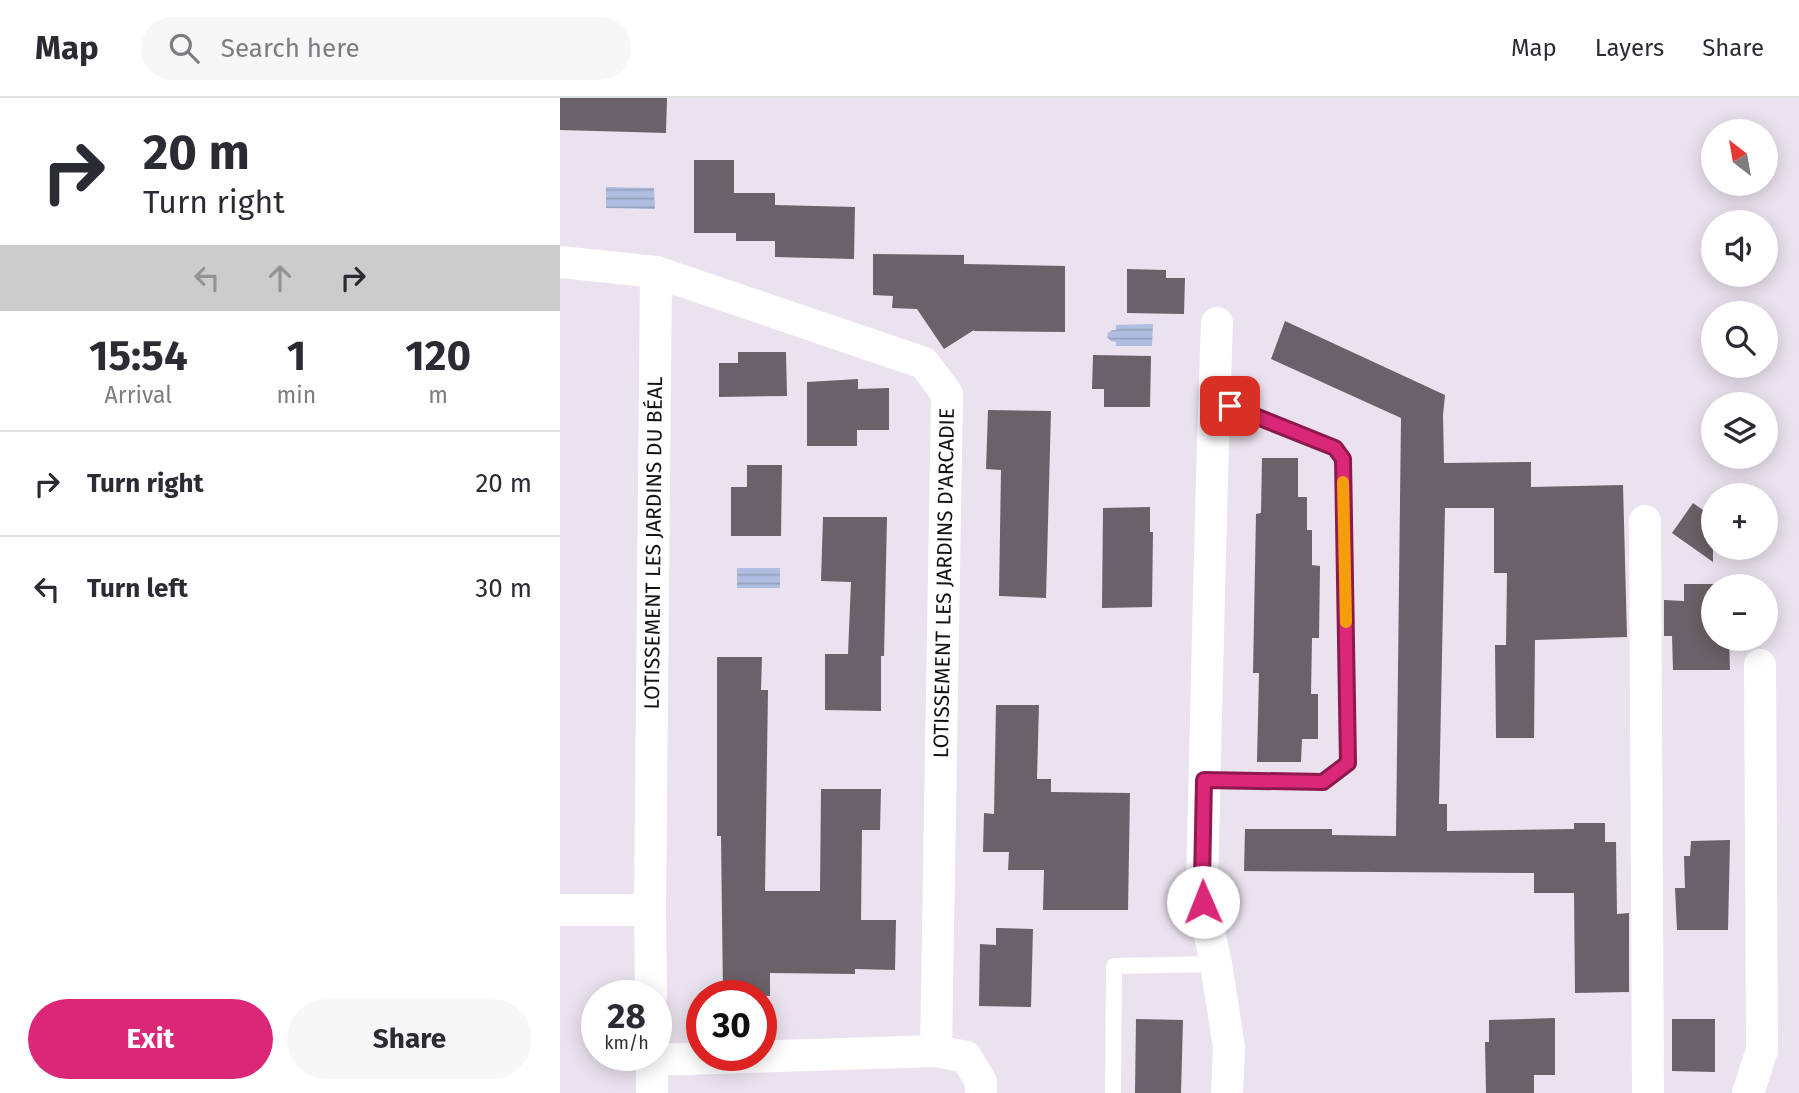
<!DOCTYPE html>
<html lang="en">
<head>
<meta charset="utf-8">
<style>
  :root { --surface:#fff; --page:#f7f7f7; --text:#2b2b33; --muted:#7c7c81; --line:#e1e1e2; --accent:#db2777 }
  body { margin:0; font-family:"Fira Sans",sans-serif; background:var(--page); color:var(--text); height:100vh; display:flex; flex-direction:column; font-size:26px; white-space:nowrap }
  * { box-sizing:border-box; margin:0 }
  p { font-size:23px; color:var(--muted) }
  .icon { flex:none; width:38px; height:38px; fill:none; stroke:currentColor; stroke-width:2; stroke-linecap:round; stroke-linejoin:round }
  .map { position:relative; flex:1; overflow:hidden }
  .drawer { display:flex; flex-direction:column; background:var(--surface); width:560px }
  .drawer>* { flex:none }
  .top-card { background:#fff; color:var(--text); overflow:hidden }
  .needle { width:46px; rotate:329deg }
  .buttons { position:absolute; left:1141px; top:21px; display:grid; gap:14px }
  .buttons a { display:grid; place-items:center; width:77px; height:77px; border-radius:50%; background:var(--surface); box-shadow:0 4px 18px #0003; font-size:35px }
  .speed { position:absolute; left:21px; top:882px; display:flex; gap:14px; font-size:35px; font-weight:700; text-align:center }
  .speed>* { display:grid; place-content:center; width:91px; height:91px; border-radius:50%; background:var(--surface); box-shadow:0 4px 18px #0003; line-height:1 }
  .speed small { font-size:18px; font-weight:400 }
  .speed .limit { border:10px solid #d22; background:#fff; color:#111 }
  .pin { position:absolute; display:grid; place-items:center; width:60px; height:60px; color:#fff; margin:-30px; border-radius:14px; box-shadow:0 4px 10px #0006 }
  .me { position:absolute; width:77px; margin:-38px; rotate:359deg; stroke-linejoin:round; filter:drop-shadow(0 0 5px #0008) }
  .turn { display:flex; align-items:center; gap:24px; height:147px; padding:0 28px; font-size:32px }
  .turn .icon { width:91px; height:91px; stroke-width:2.5 }
  .turn b { display:block; font-size:49px; line-height:60px }
  .lanes { display:flex; align-items:center; height:66px; padding:0 28px; background:#0003; justify-content:center; gap:35px; direction:ltr }
  .lanes .off { opacity:.35 }
  .eta { display:flex; justify-content:space-evenly; align-items:center; height:119px; text-align:center }
  .eta b { font-size:42px; font-weight:700; line-height:49px }
  .button { display:flex; gap:14px; margin-top:auto; padding:14px 28px }
  .button a { flex:1; height:80px; border-radius:42px; background:var(--accent); color:#fff; font-size:28px; font-weight:700; line-height:80px; text-align:center }
  .button a+a { background:var(--page); color:var(--text) }
  ul { padding:0; list-style:none }
  li { display:flex; align-items:center; gap:21px; height:105px; padding:0 28px; border-top:2px solid var(--line) }
  li div { flex:1 }
  li b { display:block; font-size:26px }
  li em { font-style:normal }
  header { display:flex; align-items:center; gap:42px; box-sizing:border-box; height:98px; padding:0 35px; background:var(--surface); border-bottom:2px solid var(--line) }
  header strong { font-size:33px }
  nav { display:flex; gap:38px; margin-inline-start:auto; font-size:24px }
  .search { width:490px; height:63px; background:var(--page); display:flex; align-items:center; gap:18px; box-sizing:border-box; padding:0 24px; border-radius:38px; color:var(--muted); font-size:26px }
  main { display:flex; flex:1; min-height:0 }
  .map>svg:first-child { display:block }
  .water { fill:url(#water-rules) }
  .building { fill:#6b6168 }
  .lines { fill:none; stroke-linecap:round; stroke-linejoin:round }
  .service { stroke:#fff; stroke-width:16 }
  .minor { stroke:#fff; stroke-width:32 }
  .route-casing { stroke:#8e194d; stroke-width:18 }
  .route { stroke:#db2777; stroke-width:12 }
  .slow { stroke:#f59e0b; stroke-width:12 }
  .labels { text-anchor:middle; stroke-width:6; stroke-linejoin:round; paint-order:stroke }
  .street-label { font-size:21px; fill:#141215; stroke:#fff }
</style>
</head>
<body>
<header>
<strong>Map</strong>
<div class="search"><svg class="icon" aria-label="search" viewBox="0 0 24 24"><circle cx="10" cy="10" r="6"/><path d="M15 15l6 6"/></svg>Search here</div>
<nav><a>Map</a><a>Layers</a><a>Share</a></nav>
</header>
<main>
<section class="drawer">
<div class="top-card">
<div class="turn"><svg class="icon" aria-label="right" viewBox="0 0 24 24"><path d="M7 20v-9h11M14 6l5 5-5 5"/></svg><div><b>20 m</b>Turn right</div></div>
<div class="lanes"><svg class="icon off" aria-label="left" viewBox="0 0 24 24"><path d="M17 20v-9H6M10 6l-5 5 5 5"/></svg><svg class="icon off" aria-label="ahead" viewBox="0 0 24 24"><path d="M12 20V5M6 11l6-6 6 6"/></svg><svg class="icon" aria-label="right" viewBox="0 0 24 24"><path d="M7 20v-9h11M14 6l5 5-5 5"/></svg></div>
</div>
<div class="eta">
<div><b>15:54</b><p>Arrival</p></div>
<div><b>1</b><p>min</p></div>
<div><b>120</b><p>m</p></div>
</div>
<ul>
<li><svg class="icon" aria-label="right" viewBox="0 0 24 24"><path d="M7 20v-9h11M14 6l5 5-5 5"/></svg><div><b>Turn right</b></div><em>20 m</em></li>
<li><svg class="icon" aria-label="left" viewBox="0 0 24 24"><path d="M17 20v-9H6M10 6l-5 5 5 5"/></svg><div><b>Turn left</b></div><em>30 m</em></li>
</ul>
<div class="button"><a>Exit</a><a>Share</a></div>
</section>
<div class="map">
<svg width="1239" height="995" viewBox="0 0 1239 995">
  <defs>
    <pattern id="water-rules" width="6" height="5" patternUnits="userSpaceOnUse" patternTransform="scale(1.75)"><rect width="6" height="5" fill="#afbde0"/><path d="M0 2.5h6" fill="none" stroke="#96a1bf"/></pattern>
  </defs>
  <rect width="100%" height="100%" fill="#eae2ee"/>
  <g class="water">
    <polygon points="46,89 94,90 95,111 46,110"/>
    <polygon points="593,226 592,248 556,248 556,244 551,243 547,239 548,235 552,232 556,232 556,227"/>
    <rect x="177" y="470" width="43" height="20"/>
  </g>
  <g class="building">
    <polygon points="0,0 107,0 106,35 0,32"/>
    <polygon points="134,62 174,62 174,95 215,95 215,107 295,109 294,161 215,159 215,143 176,143 176,135 134,135"/>
    <polygon points="313,156 404,157 404,166 505,168 505,234 414,233 414,232 384,251 357,211 332,210 333,198 313,197"/>
    <polygon points="567,171 606,172 606,180 625,180 624,216 567,215"/>
    <polygon points="725,223 885,297 883,317 884,365 971,364 971,389 1063,387 1067,539 975,542 974,640 936,640 935,547 946,547 947,475 934,475 934,410 885,410 879,706 887,706 887,733 1014,731 1014,725 1045,725 1045,744 1056,744 1057,816 1069,815 1069,894 1015,895 1014,795 974,795 974,775 684,773 685,731 772,731 772,737 836,738 841,320 711,261"/>
    <polygon points="178,254 226,254 227,298 159,299 159,265 178,265"/>
    <polygon points="533,257 591,258 590,309 544,309 544,291 532,291"/>
    <polygon points="298,281 298,291 329,290 329,332 297,332 297,348 247,348 247,284"/>
    <polygon points="428,312 491,313 486,500 439,498 441,372 426,371"/>
    <polygon points="702,360 738,360 738,399 747,399 747,432 752,432 752,467 760,468 759,540 752,540 751,596 758,596 758,641 742,641 741,664 697,664 699,575 693,575 696,416 701,415"/>
    <polygon points="187,367 222,367 221,438 171,438 171,389 187,389"/>
    <polygon points="1133,405 1153,419 1153,464 1112,435"/>
    <polygon points="590,409 590,434 593,434 592,509 542,510 543,410"/>
    <polygon points="263,419 327,419 324,558 321,558 321,613 265,612 265,556 288,556 291,484 261,483"/>
    <polygon points="1124,486 1169,486 1169,488 1153,488 1153,541 1169,541 1170,572 1113,572 1112,538 1104,538 1104,502 1124,503"/>
    <polygon points="157,559 202,559 201,592 208,592 205,793 260,793 261,691 321,691 320,732 302,732 301,822 336,822 335,872 295,871 295,876 210,875 210,898 163,898 161,738 157,738"/>
    <polygon points="436,607 479,607 477,681 491,681 491,694 570,695 568,812 483,812 484,772 448,772 449,754 423,754 424,715 434,716"/>
    <polygon points="1170,742 1168,832 1117,832 1115,790 1125,790 1124,758 1130,758 1131,743"/>
    <polygon points="436,830 473,831 471,909 419,908 420,846 436,847"/>
    <polygon points="995,920 995,977 974,977 974,995 926,995 925,944 929,944 929,922"/>
    <polygon points="576,921 623,922 621,995 575,995"/>
    <polygon points="1112,921 1155,921 1155,974 1112,973"/>
  </g>
  <g class="lines">
    <g class="service">
      <polyline points="644,682 763,684 788,665 783,361 774,350 654,301"/>
      <polyline points="553,995 554,868 656,866"/>
    </g>
    <g class="minor">
      <polyline points="0,164 96,174 364,265 387,296 376,953 92,962"/>
      <path d="M657,225c-7,186 -10,372 -15,558l1,21 13,62 13,83 -2,46"/>
      <polyline points="1085,423 1088,995"/>
      <polyline points="0,812 90,812"/>
      <path id="s1" d="M91,898l-1,-86 6,-638"/>
      <polyline points="376,953 406,959 421,984 421,995"/>
      <polyline points="92,957 92,995"/>
      <polyline points="1188,995 1202,952 1200,567"/>
    </g>
  </g>
  <g class="lines">
    <defs>
      <polyline id="route" points="643,804 642,783 644,682 763,684 788,665 783,361 775,350 670,308"/>
    </defs>
    <use href="#route" class="route-casing"/>
    <use href="#route" class="route"/>
    <polyline class="slow" points="783,384 786,524"/>
  </g>
  <g class="labels">
    <g class="street-label">
      <text dy="7" stroke="none"><textPath href="#s1" startOffset="453">LOTISSEMENT LES JARDINS DU BÉAL</textPath></text>
      <text transform="translate(384 485) rotate(-89)" y="7">LOTISSEMENT LES JARDINS D'ARCADIE</text>
    </g>
  </g>
</svg>
<div class="buttons">
<a><svg class="needle" viewBox="-14 -14 28 28"><path d="M0-13l5 13h-10z" fill="#e53935"/><path d="M0 13l5-13h-10z" fill="#7c7c81"/></svg></a>
<a><svg class="icon" aria-label="sound" viewBox="0 0 24 24"><path d="M4 9h4l5-4v14l-5-4H4zM17 9q2 3 0 6"/></svg></a>
<a><svg class="icon" aria-label="search" viewBox="0 0 24 24"><circle cx="10" cy="10" r="6"/><path d="M15 15l6 6"/></svg></a>
<a><svg class="icon" aria-label="layers" viewBox="0 0 24 24"><path d="M12 4l9 5-9 5-9-5zM3 14l9 5 9-5"/></svg></a>
<a>+</a>
<a>−</a>
</div>
<div class="speed"><div>28<small>km/h</small></div><div class="limit">30</div></div>
<div class="pin" style="left:670px;top:308px;background:#d93025"><svg class="icon" aria-label="arrive" viewBox="0 0 24 24"><path d="M6 21V4h12l-3 4 3 4H6"/></svg></div>
<svg class="me" style="left:643px;top:804px" viewBox="-20 -20 40 40"><circle r="19" fill="#fff"/><path d="M0-13L10 11 0 6-10 11z" fill="#db2777"/></svg>
</div>
</main>
</body>
</html>
